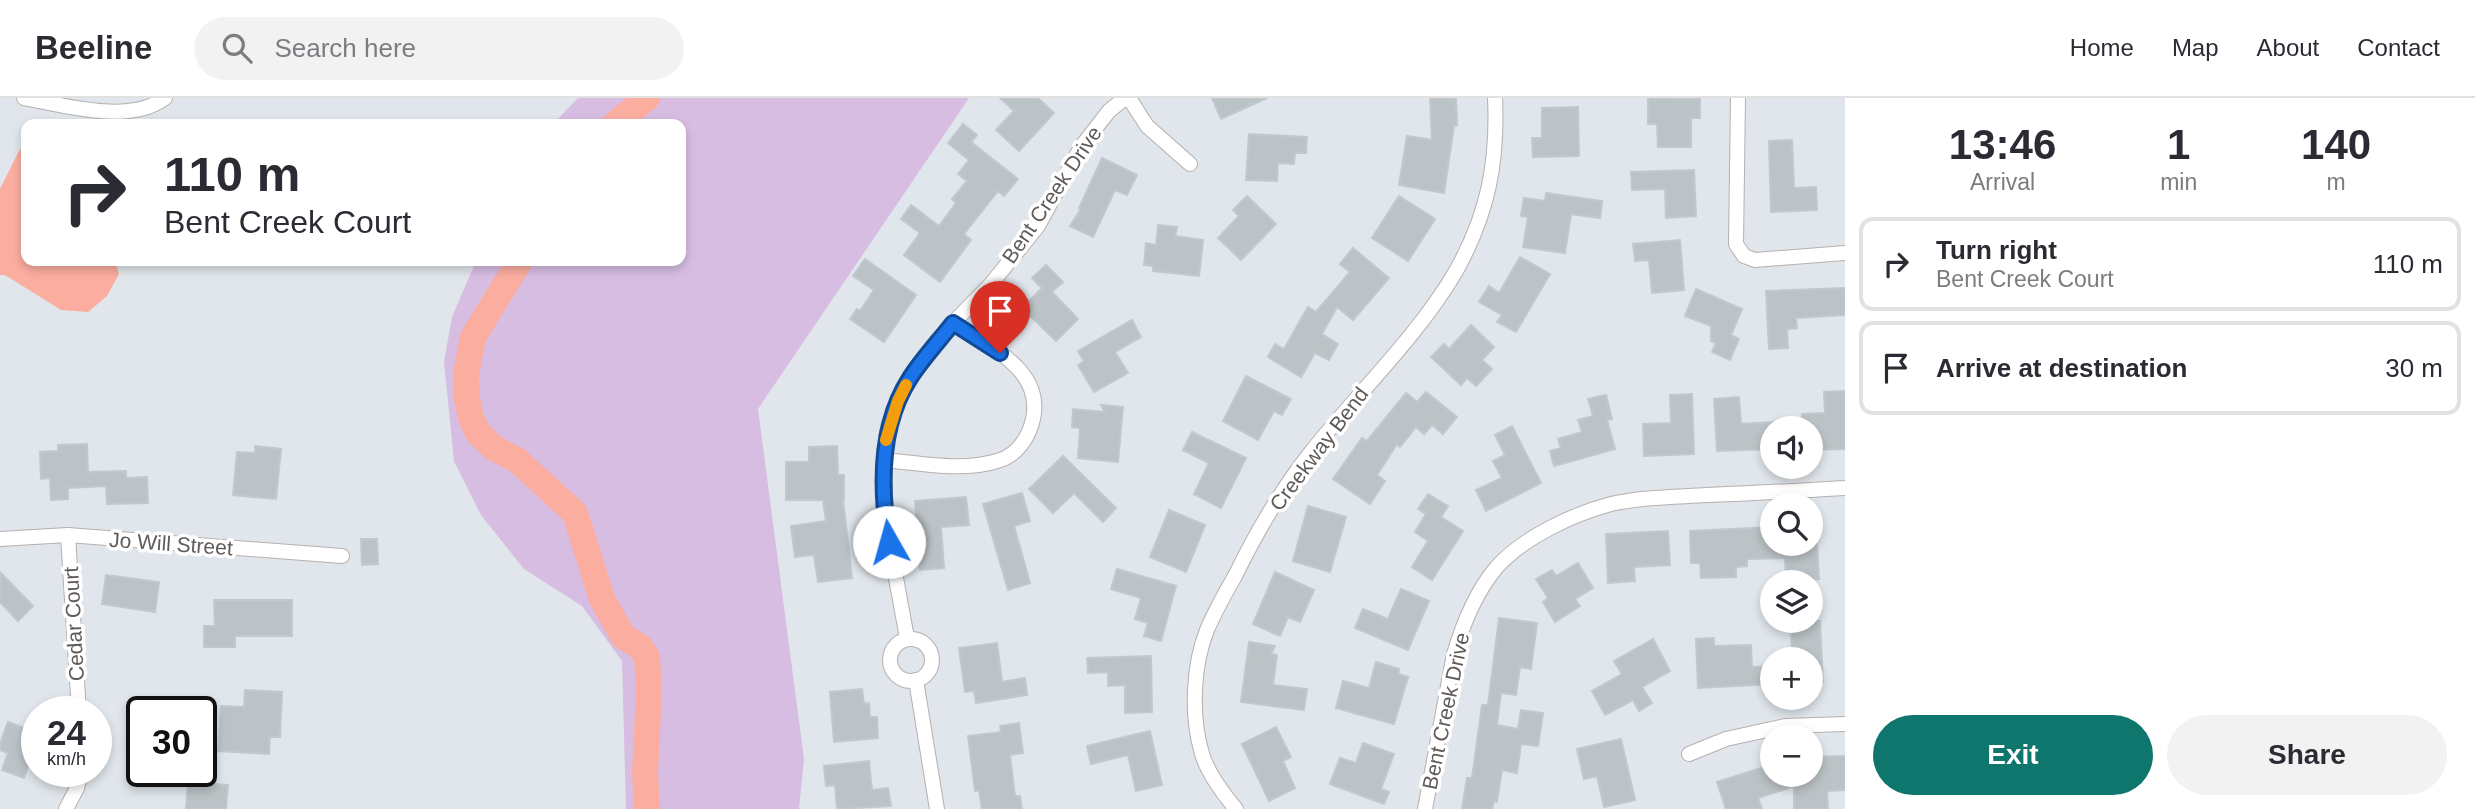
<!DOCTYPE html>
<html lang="en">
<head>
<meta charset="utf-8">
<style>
  :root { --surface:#fff; --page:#f2f2f3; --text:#2b2b33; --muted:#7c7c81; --line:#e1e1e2; --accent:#0f766e }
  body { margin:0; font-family:Helvetica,sans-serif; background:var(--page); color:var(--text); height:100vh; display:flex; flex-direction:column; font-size:26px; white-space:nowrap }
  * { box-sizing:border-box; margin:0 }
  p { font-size:23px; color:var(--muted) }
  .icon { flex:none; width:38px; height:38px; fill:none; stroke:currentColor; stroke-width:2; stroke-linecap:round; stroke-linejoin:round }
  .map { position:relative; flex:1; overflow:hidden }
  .drawer { display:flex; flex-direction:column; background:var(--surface); width:630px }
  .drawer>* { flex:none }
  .guide { position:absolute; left:21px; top:21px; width:665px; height:147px; border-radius:14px; box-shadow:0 4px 10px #0003; background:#fff; color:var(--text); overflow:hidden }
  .controls { position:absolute; left:1760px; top:318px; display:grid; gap:14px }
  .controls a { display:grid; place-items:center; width:63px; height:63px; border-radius:50%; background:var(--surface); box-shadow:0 4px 10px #0003; font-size:35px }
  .speed { position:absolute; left:21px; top:598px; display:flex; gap:14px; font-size:35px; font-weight:700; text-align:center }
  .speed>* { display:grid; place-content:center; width:91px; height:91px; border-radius:50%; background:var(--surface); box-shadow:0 4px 10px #0003; line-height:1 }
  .speed small { font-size:18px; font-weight:400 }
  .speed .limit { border:4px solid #111; border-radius:10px; background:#fff; color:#111 }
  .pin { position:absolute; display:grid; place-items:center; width:60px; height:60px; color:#fff; margin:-72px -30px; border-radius:50% 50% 50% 0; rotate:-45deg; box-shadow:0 0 7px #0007 }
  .pin .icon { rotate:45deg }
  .me { position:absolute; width:77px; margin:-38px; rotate:353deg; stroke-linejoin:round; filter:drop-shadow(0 0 5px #0008) }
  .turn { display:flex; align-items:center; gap:24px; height:147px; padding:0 28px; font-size:32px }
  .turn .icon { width:91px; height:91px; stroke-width:2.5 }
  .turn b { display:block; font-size:49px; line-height:60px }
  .eta { display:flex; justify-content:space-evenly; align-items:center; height:119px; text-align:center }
  .eta b { font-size:42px; font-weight:700; line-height:49px }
  .action { display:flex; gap:14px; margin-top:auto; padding:14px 28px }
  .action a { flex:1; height:80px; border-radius:42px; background:var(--accent); color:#fff; font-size:28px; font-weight:700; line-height:80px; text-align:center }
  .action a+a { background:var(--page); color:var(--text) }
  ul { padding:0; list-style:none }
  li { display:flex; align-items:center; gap:21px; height:94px; margin:0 14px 10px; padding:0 14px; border:4px solid var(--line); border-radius:14px }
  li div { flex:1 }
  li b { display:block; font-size:26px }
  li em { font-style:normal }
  header { display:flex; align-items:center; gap:42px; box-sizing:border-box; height:98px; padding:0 35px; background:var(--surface); border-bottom:2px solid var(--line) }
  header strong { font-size:33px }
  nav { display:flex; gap:38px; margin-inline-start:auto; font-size:24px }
  .search { width:490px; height:63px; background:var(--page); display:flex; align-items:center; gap:18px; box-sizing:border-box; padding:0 24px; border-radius:38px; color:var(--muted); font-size:26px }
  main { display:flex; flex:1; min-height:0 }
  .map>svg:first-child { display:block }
  .green { fill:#d7bde2 }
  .water { fill:#fbada0 }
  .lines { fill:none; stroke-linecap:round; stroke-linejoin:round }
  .river { stroke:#fbada0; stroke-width:26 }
  .building { fill:#bcc3c6; stroke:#bfc9cf; stroke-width:2 }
  .minor-casing { stroke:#b5b0ae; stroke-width:16 }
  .minor { stroke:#fff; stroke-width:14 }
  .route-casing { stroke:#114b97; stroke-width:18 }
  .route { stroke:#1a73e8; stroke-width:12 }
  .slow { stroke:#f59e0b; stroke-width:12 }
  .labels { text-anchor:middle; stroke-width:7; stroke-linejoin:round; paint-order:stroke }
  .street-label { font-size:21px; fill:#605b59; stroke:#fff }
</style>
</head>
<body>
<header>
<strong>Beeline</strong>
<div class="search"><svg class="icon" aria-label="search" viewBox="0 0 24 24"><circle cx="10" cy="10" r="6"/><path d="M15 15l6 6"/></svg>Search here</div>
<nav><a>Home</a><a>Map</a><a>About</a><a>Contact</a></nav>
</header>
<main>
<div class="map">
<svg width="1845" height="711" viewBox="0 0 1845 711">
  <rect width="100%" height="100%" fill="#e0e6eb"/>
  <polygon class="green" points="578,0 969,0 758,311 804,661 799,711 626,711 622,563 582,508 524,471 481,417 454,363 444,264 452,219 476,163 681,163 681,26 553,26"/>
  <polygon class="water" points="26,45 26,163 115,163 119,176 107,198 88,214 61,212 5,177 0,177 0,91 19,53"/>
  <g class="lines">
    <g class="river">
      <polyline points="615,26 647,0"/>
      <polyline points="520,163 473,239 466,276 467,301 471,320 478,335 494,350 517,362 575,415 602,501 623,538 640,549 647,559 649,593 645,676 647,711"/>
    </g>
  </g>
  <g class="building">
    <polygon points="1000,0 1038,0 1054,15 1019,53 996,32 1014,13"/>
    <polygon points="1212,0 1267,0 1221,21"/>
    <polygon points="1430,0 1456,0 1457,27 1454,28 1444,95 1399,87 1407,38 1432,42"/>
    <polygon points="1648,0 1700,1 1700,20 1691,20 1691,49 1658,49 1657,26 1648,26"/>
    <polygon points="1578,9 1579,58 1533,59 1532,40 1542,40 1542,10"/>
    <polygon points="963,26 977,37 971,44 1018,81 1004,98 998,93 964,136 971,142 940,184 904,157 920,135 901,121 911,107 939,128 956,105 952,101 967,83 958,76 969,62 948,45"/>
    <polygon points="1249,36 1307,39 1306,55 1295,55 1294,66 1278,65 1277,83 1246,82"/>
    <polygon points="1792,42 1794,90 1816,89 1817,112 1771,114 1769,43"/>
    <polygon points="1102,60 1137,77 1127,97 1115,92 1093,139 1070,128 1081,111 1079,110"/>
    <polygon points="1694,72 1696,118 1666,120 1665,91 1632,92 1631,74"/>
    <polygon points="1546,95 1602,103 1600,120 1571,116 1565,155 1523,149 1528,119 1521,118 1524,100 1545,103"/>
    <polygon points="1247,98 1276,126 1241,162 1218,140 1239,118 1233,112"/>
    <polygon points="1399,98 1435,121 1408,163 1372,140"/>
    <polygon points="1158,127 1177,129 1175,138 1203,142 1199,178 1153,173 1153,168 1144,167 1146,145 1156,147"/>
    <polygon points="1680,142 1684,192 1652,195 1649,162 1635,163 1633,146"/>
    <polygon points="1353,150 1389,180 1353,222 1337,209 1322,236 1338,246 1329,262 1315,255 1301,279 1268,259 1275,246 1284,251 1308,209 1316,214 1350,174 1340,166"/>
    <polygon points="1520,159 1550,176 1516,234 1497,224 1502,217 1479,204 1489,188 1499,195"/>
    <polygon points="865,161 916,197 884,244 850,221 857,211 860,213 874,192 853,178"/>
    <polygon points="1046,167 1063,184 1052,194 1078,221 1056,243 1022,210 1042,190 1032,180"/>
    <polygon points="1845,190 1845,217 1796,220 1797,230 1787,231 1788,250 1769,251 1766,193"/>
    <polygon points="1696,191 1742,211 1731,237 1739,241 1730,262 1712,254 1716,245 1711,243 1711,228 1685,218"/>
    <polygon points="1132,222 1141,239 1115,254 1128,275 1094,294 1078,267 1084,263 1078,253"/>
    <polygon points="1471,227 1494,249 1482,262 1492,271 1476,288 1467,280 1461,287 1431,259 1444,246 1449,251"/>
    <polygon points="1246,278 1291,301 1282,317 1274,313 1258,342 1223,323"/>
    <polygon points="1845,293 1845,351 1811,352 1811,331 1802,331 1802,316 1825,315 1824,294"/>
    <polygon points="1426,294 1457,319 1443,336 1432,327 1424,336 1416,329 1400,349 1397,346 1377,377 1385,383 1370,406 1333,381 1362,340 1367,343 1406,295 1417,304"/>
    <polygon points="1692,296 1694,356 1644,358 1643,326 1671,325 1670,297"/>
    <polygon points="1606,297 1612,321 1607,322 1615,351 1554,368 1550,353 1561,350 1558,341 1582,334 1578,322 1593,318 1588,301"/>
    <polygon points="1739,299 1741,326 1773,324 1773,351 1717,353 1714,301"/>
    <polygon points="1101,307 1123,309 1118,364 1078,360 1080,330 1072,329 1073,311 1105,314"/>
    <polygon points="1512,328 1541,385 1486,413 1476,392 1502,380 1493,363 1505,357 1495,337"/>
    <polygon points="1192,334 1246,360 1221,410 1194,396 1209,365 1183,352"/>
    <polygon points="87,346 88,374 126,373 126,380 147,379 148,405 107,406 106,388 68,390 68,401 51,402 50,380 41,381 40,354 58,353 58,347"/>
    <polygon points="255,348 281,351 276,401 233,397 237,354 255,355"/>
    <polygon points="837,348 838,377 844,377 844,401 843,401 852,480 818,484 814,457 795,459 791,428 826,423 823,402 786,402 786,364 809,364 809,349"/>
    <polygon points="1063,358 1116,410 1103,424 1074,395 1053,415 1029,391"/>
    <polygon points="1022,395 1030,423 1014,428 1030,485 1008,492 983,406"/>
    <polygon points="1428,396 1448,408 1441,419 1463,433 1432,482 1412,469 1428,443 1415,434 1426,416 1418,411"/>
    <polygon points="966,399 969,427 941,429 944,470 920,472 915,403"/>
    <polygon points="1308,408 1346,419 1330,474 1293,463"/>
    <polygon points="1169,412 1205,427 1186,474 1150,459"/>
    <polygon points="1773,429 1773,446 1817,446 1819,481 1786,482 1785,460 1747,461 1747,468 1736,469 1736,479 1701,480 1700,465 1691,465 1690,433"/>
    <polygon points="1668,433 1670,467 1634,469 1635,483 1608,485 1606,436"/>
    <polygon points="361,441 377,441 378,466 362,467"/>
    <polygon points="1578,465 1593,490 1575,501 1580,508 1555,524 1543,504 1548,500 1536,481 1552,472 1556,478"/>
    <polygon points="1117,471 1176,488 1161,543 1144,538 1148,525 1135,521 1141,500 1111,491"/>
    <polygon points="0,474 33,508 18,523 0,504"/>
    <polygon points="1275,474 1314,492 1300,524 1288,519 1280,538 1253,526"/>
    <polygon points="106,477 159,484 155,514 102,506"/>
    <polygon points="1401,491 1429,503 1408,552 1355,530 1363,511 1388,521"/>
    <polygon points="214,502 292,502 292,538 235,538 235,549 204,549 204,528 215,528"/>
    <polygon points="1499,520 1537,525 1531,571 1520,569 1516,597 1501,595 1497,627 1518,631 1521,612 1543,615 1538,648 1521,646 1517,675 1502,672 1497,704 1494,703 1492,711 1462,711 1467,680 1472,680 1482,607 1488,607"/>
    <polygon points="1791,523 1820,523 1823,584 1811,584 1811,562 1792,562"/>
    <polygon points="1714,540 1714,548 1751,547 1752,569 1773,568 1773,586 1698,590 1696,541"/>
    <polygon points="1653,541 1670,573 1642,589 1652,605 1639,613 1633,602 1605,617 1592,593 1622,576 1614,563"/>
    <polygon points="1249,544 1275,548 1271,556 1277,557 1273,587 1307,591 1304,612 1241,604"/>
    <polygon points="997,545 1002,584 1025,580 1027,597 976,605 974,593 965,594 959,550"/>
    <polygon points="1151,558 1152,614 1125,615 1125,587 1108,588 1108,574 1088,575 1087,560"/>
    <polygon points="1376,564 1399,571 1398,576 1408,579 1394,626 1336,610 1343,583 1369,590"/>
    <polygon points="862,591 864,606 869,605 870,619 877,619 878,640 834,644 830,594"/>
    <polygon points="245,592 282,594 280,639 270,639 269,656 218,653 221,608 244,609"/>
    <polygon points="8,624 37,635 37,643 24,680 2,672 8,655 0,652 0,646"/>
    <polygon points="1019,625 1023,655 1010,657 1015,698 1020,698 1022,711 982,711 979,692 975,693 968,638 1001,634 1000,628"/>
    <polygon points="1276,629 1291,659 1283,663 1295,690 1269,703 1242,646"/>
    <polygon points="1150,633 1162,687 1136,693 1128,657 1091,666 1087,648"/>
    <polygon points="1621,641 1635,702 1604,709 1597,678 1584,681 1577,651"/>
    <polygon points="1363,645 1394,656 1381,691 1389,694 1384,706 1330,686 1340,660 1356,665"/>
    <polygon points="1845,658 1845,692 1827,693 1828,711 1794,711 1794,688 1758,700 1762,711 1726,711 1717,684 1773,666 1773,677 1811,677 1811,659"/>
    <polygon points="869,663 872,692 888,690 891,708 837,711 835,687 826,688 824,668"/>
    <polygon points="188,684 228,687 226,711 186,711"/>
  </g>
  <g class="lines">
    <defs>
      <g id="minor">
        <path d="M24,0c40,7 106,27 141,0"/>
        <polyline points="1129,0 1147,28 1190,66"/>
        <polyline points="1738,0 1736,146 1744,158 1755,162 1845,155"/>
        <path d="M884,362c36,3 78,12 113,1 16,-4 27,-17 33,-32 21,-56 -38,-81 -77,-106"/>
        <polyline points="68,437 79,614"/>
        <polyline points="0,441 68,437 342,458"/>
        <polyline points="907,540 885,420 884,362 887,334 898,303 910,280 953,225 991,186 1038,128 1081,49 1109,13 1125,0"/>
        <circle cx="911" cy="562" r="21"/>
        <polyline points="916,582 937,711"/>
        <polyline points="1689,656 1726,641 1785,628 1845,626"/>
        <polyline points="66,711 77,690 81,674"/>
        <path d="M1236,711c-13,-15 -31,-40 -35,-59 -10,-36 -8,-85 6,-120 8,-19 19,-38 29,-56 21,-43 45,-84 75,-122 46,-58 108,-117 145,-181 32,-57 42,-109 39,-173"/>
        <path d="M1425,711l29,-155c9,-30 21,-61 42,-86 26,-30 77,-54 115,-64 31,-7 64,-7 96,-9 46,-2 92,-4 138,-7"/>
      </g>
    </defs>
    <use href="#minor" class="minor-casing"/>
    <use href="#minor" class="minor"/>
  </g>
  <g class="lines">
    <defs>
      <path id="route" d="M889,444c-9,-54 -10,-116 21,-164 12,-19 29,-37 43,-55l47,30"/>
    </defs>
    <use href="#route" class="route-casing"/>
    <use href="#route" class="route"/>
    <polyline class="slow" points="886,342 898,303 906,287"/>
  </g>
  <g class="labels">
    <g class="street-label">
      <text transform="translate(1052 97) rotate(-56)" y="7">Bent Creek Drive</text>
      <text transform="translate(1319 351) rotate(-53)" y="7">Creekway Bend</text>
      <text transform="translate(171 446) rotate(4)" y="7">Jo Will Street</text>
      <text transform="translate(74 526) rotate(-93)" y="7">Cedar Court</text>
      <text transform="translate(1446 613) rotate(-78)" y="7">Bent Creek Drive</text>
    </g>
  </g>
</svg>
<div class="controls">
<a><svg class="icon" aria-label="sound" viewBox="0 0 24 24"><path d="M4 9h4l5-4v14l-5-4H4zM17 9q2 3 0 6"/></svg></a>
<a><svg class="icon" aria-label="search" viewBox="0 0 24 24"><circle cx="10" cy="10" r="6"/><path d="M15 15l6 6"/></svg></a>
<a><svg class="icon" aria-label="layers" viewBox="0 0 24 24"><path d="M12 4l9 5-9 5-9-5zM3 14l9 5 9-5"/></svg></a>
<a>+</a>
<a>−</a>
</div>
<div class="speed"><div>24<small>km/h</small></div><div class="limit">30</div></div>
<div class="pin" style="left:1000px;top:255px;background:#d93025"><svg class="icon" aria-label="arrive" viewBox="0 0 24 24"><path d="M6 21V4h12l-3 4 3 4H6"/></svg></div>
<svg class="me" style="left:889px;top:444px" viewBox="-20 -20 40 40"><circle r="19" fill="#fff"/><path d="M0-13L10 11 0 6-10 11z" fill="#1a73e8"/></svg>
<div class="guide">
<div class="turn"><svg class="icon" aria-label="right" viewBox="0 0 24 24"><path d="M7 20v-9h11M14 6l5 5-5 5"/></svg><div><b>110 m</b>Bent Creek Court</div></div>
</div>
</div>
<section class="drawer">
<div class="eta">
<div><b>13:46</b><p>Arrival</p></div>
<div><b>1</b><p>min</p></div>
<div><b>140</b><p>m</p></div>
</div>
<ul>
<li><svg class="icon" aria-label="right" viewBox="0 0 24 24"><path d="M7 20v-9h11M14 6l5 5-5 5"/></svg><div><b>Turn right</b><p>Bent Creek Court</p></div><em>110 m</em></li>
<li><svg class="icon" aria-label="arrive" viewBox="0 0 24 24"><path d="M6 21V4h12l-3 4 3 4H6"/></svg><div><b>Arrive at destination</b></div><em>30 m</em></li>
</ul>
<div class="action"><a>Exit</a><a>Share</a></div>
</section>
</main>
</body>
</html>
